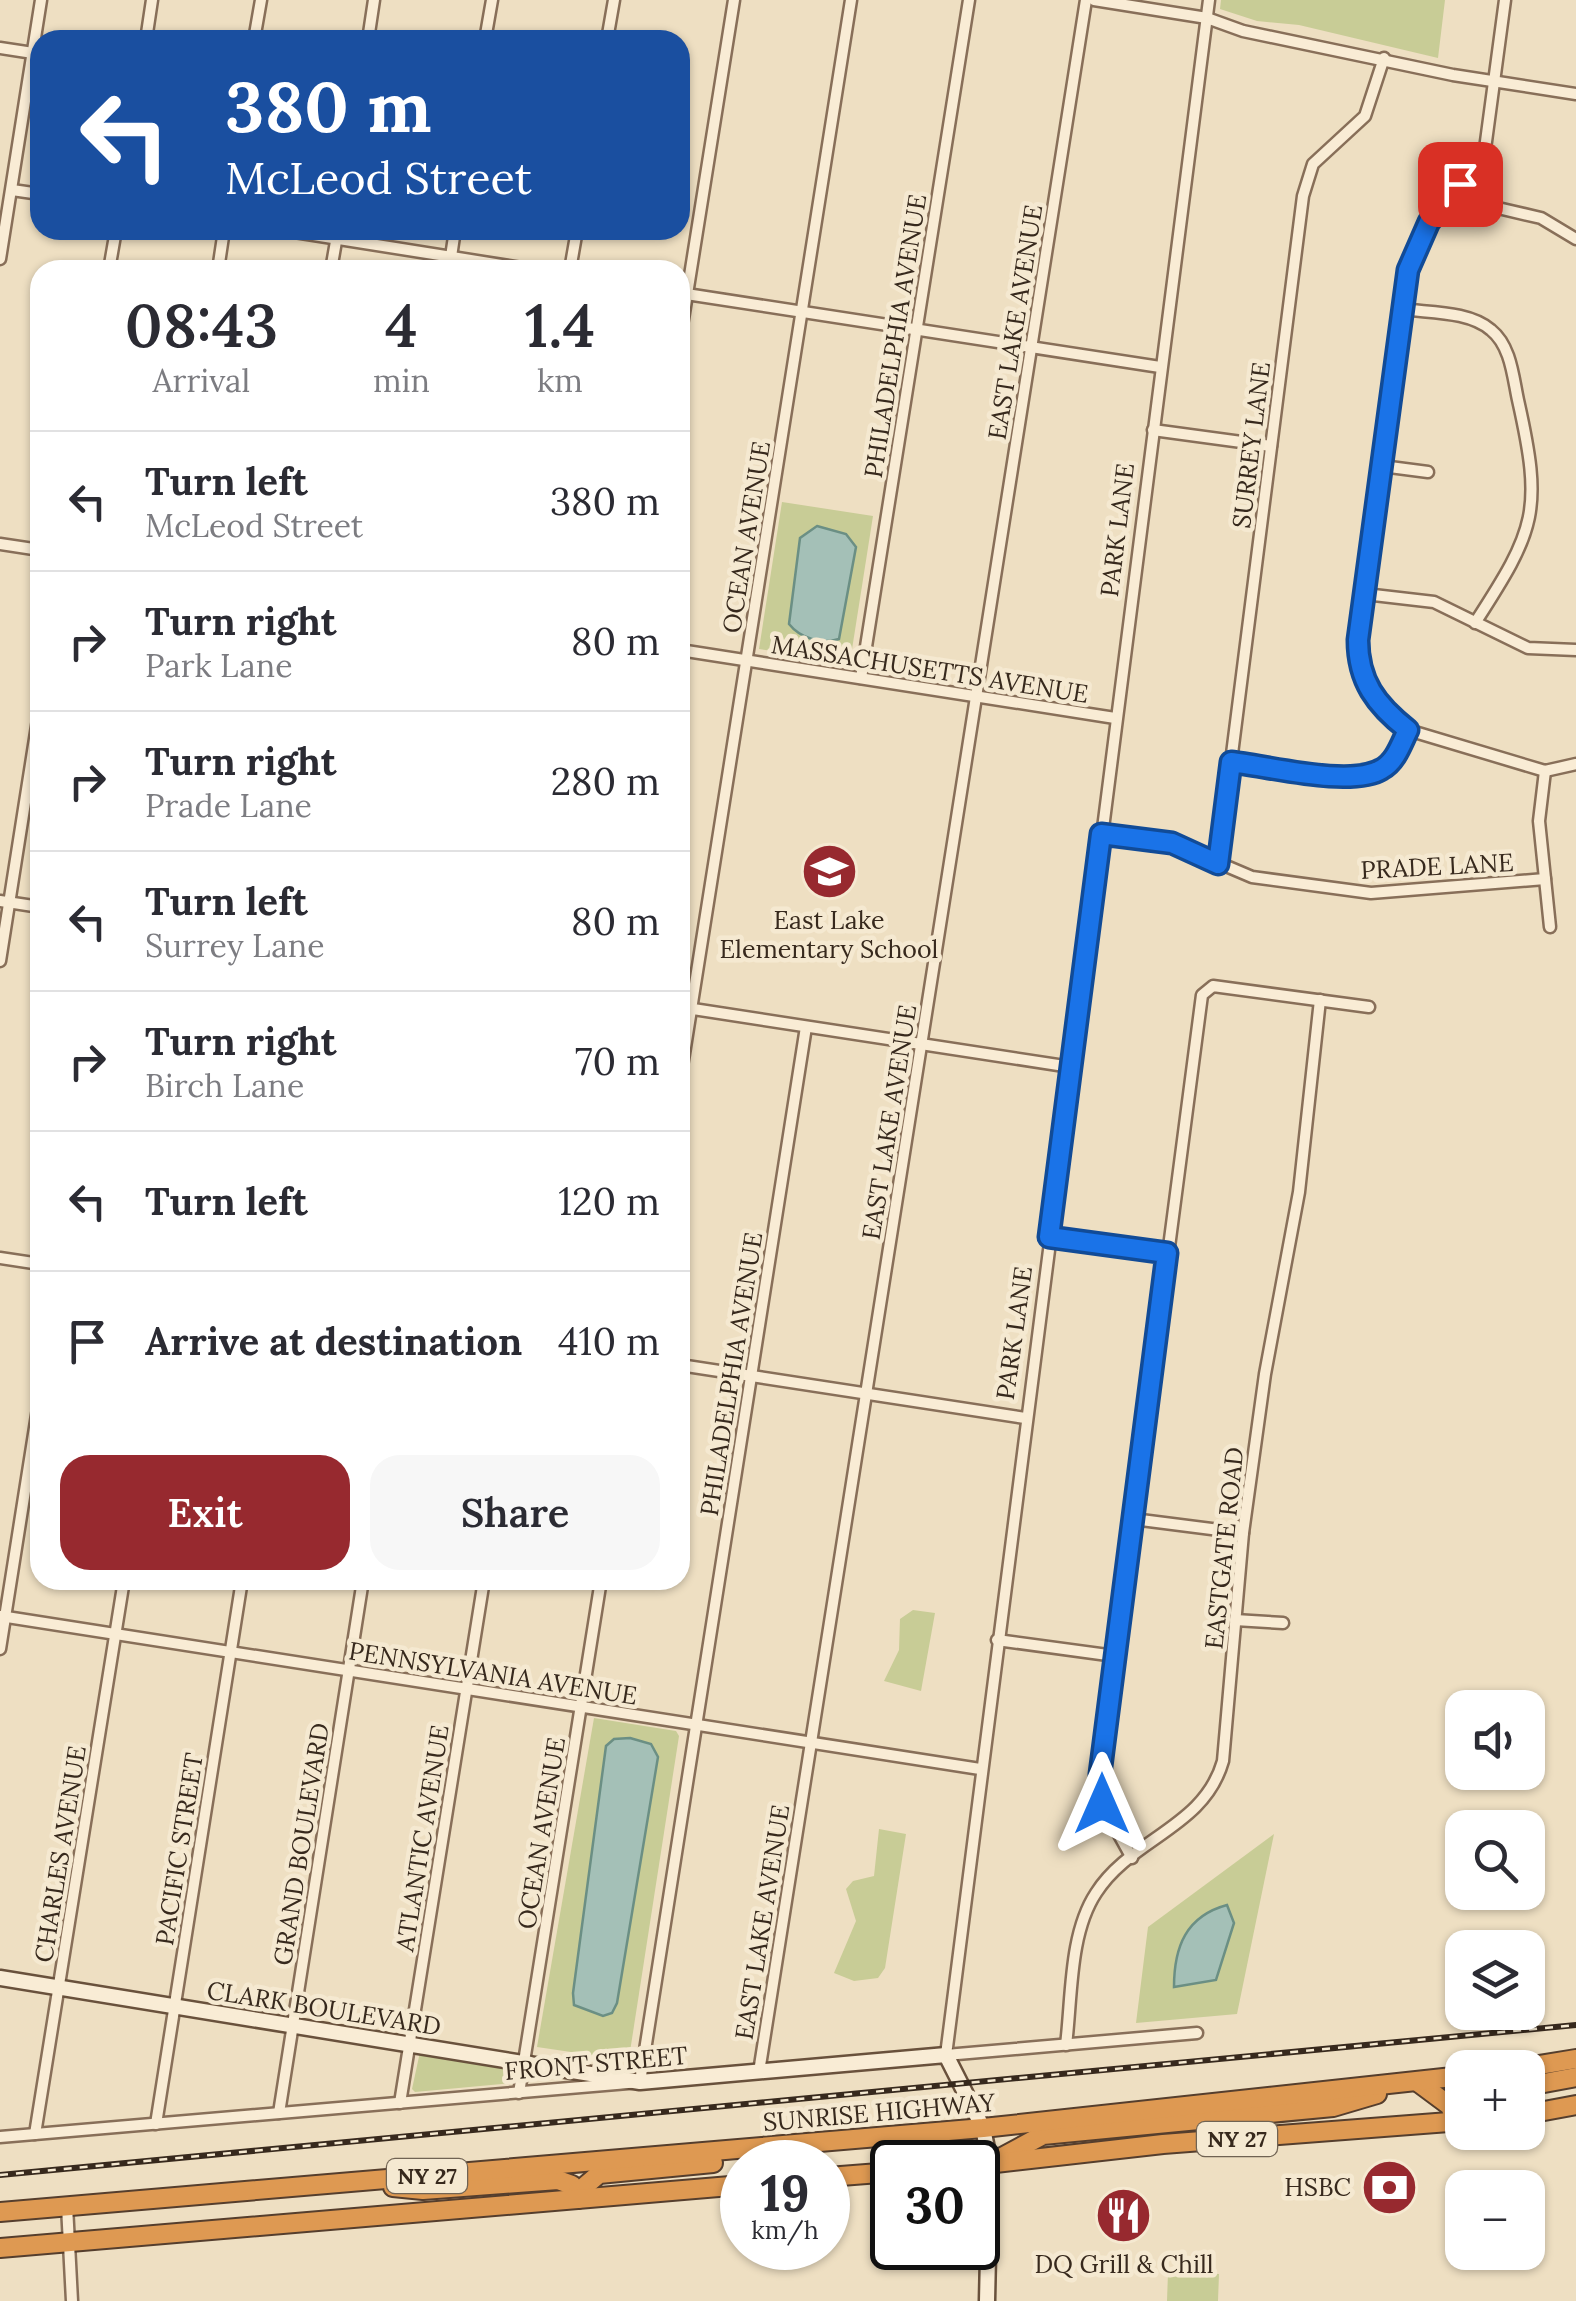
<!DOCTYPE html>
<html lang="en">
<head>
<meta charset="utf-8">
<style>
  :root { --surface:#fff; --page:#f7f7f7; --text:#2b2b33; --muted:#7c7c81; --line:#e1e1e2; --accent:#97292f }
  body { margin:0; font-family:Lora,serif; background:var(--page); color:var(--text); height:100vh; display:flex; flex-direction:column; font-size:38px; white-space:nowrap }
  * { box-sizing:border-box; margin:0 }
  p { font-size:32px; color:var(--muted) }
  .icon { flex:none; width:55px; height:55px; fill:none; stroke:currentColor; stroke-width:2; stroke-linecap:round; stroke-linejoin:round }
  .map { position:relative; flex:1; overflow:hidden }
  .drawer { position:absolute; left:30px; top:260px; width:660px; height:1330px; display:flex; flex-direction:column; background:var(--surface); border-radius:30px; box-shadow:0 2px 8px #0004 }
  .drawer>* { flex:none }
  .top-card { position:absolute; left:30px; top:30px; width:660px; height:210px; border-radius:30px; box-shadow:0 2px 8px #0004; background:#1a4fa0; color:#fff; overflow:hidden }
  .controls { position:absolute; left:1445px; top:1690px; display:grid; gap:20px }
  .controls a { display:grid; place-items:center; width:100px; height:100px; border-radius:20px; background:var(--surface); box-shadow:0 2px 8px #0004; font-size:50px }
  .speed { position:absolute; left:720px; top:2140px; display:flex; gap:20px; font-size:50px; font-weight:700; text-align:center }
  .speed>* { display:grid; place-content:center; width:130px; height:130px; border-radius:50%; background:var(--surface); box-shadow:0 2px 8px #0004; line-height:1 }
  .speed small { font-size:25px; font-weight:400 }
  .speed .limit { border:5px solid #111; border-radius:15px; background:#fff; color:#111 }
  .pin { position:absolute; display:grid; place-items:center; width:85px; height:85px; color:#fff; margin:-42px; border-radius:20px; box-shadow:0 5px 15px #0006 }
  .me { position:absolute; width:110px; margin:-55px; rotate:0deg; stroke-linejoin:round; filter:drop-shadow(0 0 8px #0008) }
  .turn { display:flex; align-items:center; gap:35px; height:210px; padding:0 30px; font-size:45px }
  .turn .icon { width:130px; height:130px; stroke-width:2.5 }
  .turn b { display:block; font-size:70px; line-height:85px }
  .eta { display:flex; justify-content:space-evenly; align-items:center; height:170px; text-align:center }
  .eta b { font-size:60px; font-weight:600; line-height:70px }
  .action { display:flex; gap:20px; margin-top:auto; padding:20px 30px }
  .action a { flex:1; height:115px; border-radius:30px; background:var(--accent); color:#fff; font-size:40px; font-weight:600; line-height:115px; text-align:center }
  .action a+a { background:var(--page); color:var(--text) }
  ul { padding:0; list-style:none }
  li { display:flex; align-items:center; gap:30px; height:140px; padding:0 30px; border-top:2px solid var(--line) }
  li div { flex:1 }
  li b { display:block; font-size:38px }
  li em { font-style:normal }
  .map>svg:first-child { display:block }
  .green { fill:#c8cc96 }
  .water { fill:#a4c0b7; stroke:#6b8f84; stroke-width:2.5 }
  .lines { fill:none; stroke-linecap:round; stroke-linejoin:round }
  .street-casing { stroke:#886f59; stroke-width:15 }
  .secondary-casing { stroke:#69513c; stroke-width:19 }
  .highway-casing { stroke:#553e2d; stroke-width:22 }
  .street { stroke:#f9ecd5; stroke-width:10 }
  .secondary { stroke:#f9ecd5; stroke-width:14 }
  .highway { stroke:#de9952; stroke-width:18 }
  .rail-casing { stroke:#37291d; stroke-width:6 }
  .rail { stroke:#f5e9d1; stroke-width:2.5; stroke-dasharray:8; stroke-linecap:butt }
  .route-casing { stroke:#114b97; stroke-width:25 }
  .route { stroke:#1a73e8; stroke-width:18 }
  .labels { text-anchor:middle; stroke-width:9; stroke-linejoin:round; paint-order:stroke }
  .shield { fill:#f5e9d1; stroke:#706353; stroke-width:2.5 }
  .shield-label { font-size:22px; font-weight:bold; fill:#37291d }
  .street-label { font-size:25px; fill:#37291d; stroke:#f5e9d1 }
  .poi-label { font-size:25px; fill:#37291d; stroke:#f5e9d1 }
</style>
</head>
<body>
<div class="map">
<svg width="1576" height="2301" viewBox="0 0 1576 2301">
  <rect width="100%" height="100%" fill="#eedfc2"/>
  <g class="green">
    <polygon points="1221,0 1445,0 1438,58 1299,25 1257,21 1220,9"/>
    <polygon points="782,502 873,516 850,662 759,649"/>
    <polygon points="913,1610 935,1613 921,1691 884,1681 899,1650 900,1619"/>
    <polygon points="594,1718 676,1731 679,1736 629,2058 625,2060 537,2047"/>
    <polygon points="879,1829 906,1834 885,1968 878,1978 854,1981 834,1973 856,1921 846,1889 853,1881 874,1876"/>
    <polygon points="1274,1834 1237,2014 1136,2023 1148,1927"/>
    <polygon points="420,2052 512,2066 512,2083 415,2092 412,2089"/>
    <polygon points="1168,2273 1219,2274 1218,2301 1167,2301"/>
  </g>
  <g class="water">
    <path d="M817,526l29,8 10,13 -17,92c-17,6 -39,-1 -50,-15l11,-86z"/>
    <polygon points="630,1738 651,1744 658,1757 617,2003 612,2013 603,2016 574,2005 573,1993 606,1746 614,1739"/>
    <path d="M1227,1905l7,18 -18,57 -42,7c0,-40 12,-71 53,-82z"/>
  </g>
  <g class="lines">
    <defs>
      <g id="street">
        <polyline points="1094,0 1207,18 1243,31 1453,75 1576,94"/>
        <polyline points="1505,0 1485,149 1429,222 1408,270 1358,658 1370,692 1408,730 1545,771 1576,764"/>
        <polyline points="146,40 152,0"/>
        <polyline points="254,40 261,0"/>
        <polyline points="368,40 374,0"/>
        <polyline points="485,40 492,0"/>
        <polyline points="607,40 614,0"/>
        <polyline points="0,48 33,53"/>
        <polyline points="1460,185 1498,208 1541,218 1576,239"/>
        <polyline points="12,190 40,194"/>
        <polyline points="282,230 534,270"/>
        <polyline points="0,259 41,0"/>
        <polyline points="109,270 116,230"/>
        <polyline points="218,270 224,230"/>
        <polyline points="331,270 338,230"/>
        <polyline points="449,270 455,230"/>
        <polyline points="570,270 577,230"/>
        <polyline points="680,293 1160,367"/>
        <path d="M1402,309c28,4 67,2 89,21 20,16 22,47 27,70 25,111 18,129 -43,223"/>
        <polyline points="680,338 734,0"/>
        <polyline points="1153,430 1271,446"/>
        <polyline points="1382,466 1428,472"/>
        <polyline points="0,544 40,550"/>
        <polyline points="1365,594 1434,602 1528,648 1576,650"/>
        <polyline points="680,650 1115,718"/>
        <polyline points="861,678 969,0"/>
        <polyline points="1231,762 1364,777 1392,761 1408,730"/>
        <polyline points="1545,771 1539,821 1550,927"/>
        <polyline points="1101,834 1172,843 1252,877 1371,893 1545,879"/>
        <polyline points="1218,864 1303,196 1313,164 1365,116 1384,58"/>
        <polyline points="0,901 40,907"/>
        <polyline points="0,961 40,707"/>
        <polyline points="680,1007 1071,1067"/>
        <polyline points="680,1079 851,0"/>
        <polyline points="1049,1237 1167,1253"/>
        <polyline points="0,1258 40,1264"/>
        <polyline points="680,1365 1025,1418"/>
        <polyline points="1133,1519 1243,1533"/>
        <polyline points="0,1616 980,1769"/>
        <polyline points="1235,1620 1283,1623"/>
        <polyline points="997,1640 1115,1656"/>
        <polyline points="0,1649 40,1396"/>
        <polyline points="1132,1858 1102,1804 1100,1774 1202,995 1213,986 1369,1007"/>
        <polyline points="1197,2033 946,2055 1209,0"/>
        <path d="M1066,2045c6,-48 3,-111 30,-152 35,-55 108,-65 127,-132l20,-228 22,-159 34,-182 21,-192"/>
        <polyline points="759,2072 1086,0"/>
        <polyline points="519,2093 601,1580"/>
        <polyline points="400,2103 484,1580"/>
        <polyline points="279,2113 363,1580"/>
        <polyline points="156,2124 242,1580"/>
        <polyline points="35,2134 124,1580"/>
        <polyline points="0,2137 640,2082 806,1027"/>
        <polyline points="67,2206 72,2301"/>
      </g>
      <polyline id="secondary" points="0,1978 640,2082 946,2055 983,2128 990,2164 987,2301"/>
      <g id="highway">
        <polyline points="1521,2068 1576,2059"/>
        <polyline points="1419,2083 1450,2106 1456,2122"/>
        <polyline points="1528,2086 1576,2077"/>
        <polyline points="1528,2114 1576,2105"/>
        <polyline points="993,2162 1043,2135 1333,2107 1377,2094"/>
        <polyline points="978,2165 1163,2144 1462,2121"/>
        <polyline points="828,2177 892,2172"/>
        <polyline points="393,2187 423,2190 558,2180 572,2185 578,2199"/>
        <polyline points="578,2192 599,2174 713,2163"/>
        <polyline points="0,2212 983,2128 1462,2076"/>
        <polyline points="0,2248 742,2185"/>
      </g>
    </defs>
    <use href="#street" class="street-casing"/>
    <use href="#secondary" class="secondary-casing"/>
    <use href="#highway" class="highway-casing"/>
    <use href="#street" class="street"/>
    <use href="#secondary" class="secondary"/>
    <use href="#highway" class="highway"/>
    <defs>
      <polyline id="rail" points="0,2175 1576,2025"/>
    </defs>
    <use href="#rail" class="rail-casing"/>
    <use href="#rail" class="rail"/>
  </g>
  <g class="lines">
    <defs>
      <path id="route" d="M1102,1804l-2,-30 67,-521 -118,-16 52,-403 71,9 46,21 13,-102c37,4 120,26 151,7 14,-8 19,-25 26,-39 -32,-25 -50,-49 -50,-90l50,-370 21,-48 31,-38"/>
    </defs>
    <use href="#route" class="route-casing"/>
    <use href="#route" class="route"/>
  </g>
  <defs>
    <symbol id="school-disc" viewBox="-11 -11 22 22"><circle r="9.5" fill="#97292f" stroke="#f5e9d1"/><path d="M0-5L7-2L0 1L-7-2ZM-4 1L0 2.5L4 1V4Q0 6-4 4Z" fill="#fff"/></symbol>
    <symbol id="bank-disc" viewBox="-11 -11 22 22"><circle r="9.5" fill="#97292f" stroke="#f5e9d1"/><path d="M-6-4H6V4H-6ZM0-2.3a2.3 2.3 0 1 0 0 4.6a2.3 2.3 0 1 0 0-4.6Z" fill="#fff"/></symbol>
    <symbol id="restaurant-disc" viewBox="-11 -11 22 22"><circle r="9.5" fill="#97292f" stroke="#f5e9d1"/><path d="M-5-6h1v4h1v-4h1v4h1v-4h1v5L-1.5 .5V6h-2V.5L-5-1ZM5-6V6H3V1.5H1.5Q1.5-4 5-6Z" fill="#fff"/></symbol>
  </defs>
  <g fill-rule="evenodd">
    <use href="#school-disc" x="798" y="840" width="63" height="63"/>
    <use href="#bank-disc" x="1358" y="2156" width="63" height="63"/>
    <use href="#restaurant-disc" x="1092" y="2184" width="63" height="63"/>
  </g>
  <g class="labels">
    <g class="shield">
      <rect x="1197" y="2122" width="80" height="34" rx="8"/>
      <rect x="387" y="2159" width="80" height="34" rx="8"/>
    </g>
    <g class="shield-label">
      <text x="1237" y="2147">NY 27</text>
      <text x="427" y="2184">NY 27</text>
    </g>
    <g class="street-label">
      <text transform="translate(1015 322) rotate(-81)" y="9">EAST LAKE AVENUE</text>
      <text transform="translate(895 336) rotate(-81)" y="9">PHILADELPHIA AVENUE</text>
      <text transform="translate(1251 445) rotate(-83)" y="9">SURREY LANE</text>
      <text transform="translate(1117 530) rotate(-83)" y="9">PARK LANE</text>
      <text transform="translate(746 537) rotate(-81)" y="9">OCEAN AVENUE</text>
      <text transform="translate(930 669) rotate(9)" y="9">MASSACHUSETTS AVENUE</text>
      <text transform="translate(1437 866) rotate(-3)" y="9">PRADE LANE</text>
      <text transform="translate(889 1122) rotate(-81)" y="9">EAST LAKE AVENUE</text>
      <text transform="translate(1014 1333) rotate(-82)" y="9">PARK LANE</text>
      <text transform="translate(731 1374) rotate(-81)" y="9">PHILADELPHIA AVENUE</text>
      <text transform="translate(1224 1548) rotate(-84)" y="9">EASTGATE ROAD</text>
      <text transform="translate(493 1673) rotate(9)" y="9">PENNSYLVANIA AVENUE</text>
      <text transform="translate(541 1833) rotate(-81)" y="9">OCEAN AVENUE</text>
      <text transform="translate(422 1838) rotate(-81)" y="9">ATLANTIC AVENUE</text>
      <text transform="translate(301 1844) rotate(-81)" y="9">GRAND BOULEVARD</text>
      <text transform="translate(179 1849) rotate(-81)" y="9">PACIFIC STREET</text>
      <text transform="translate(60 1854) rotate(-81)" y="9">CHARLES AVENUE</text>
      <text transform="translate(762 1922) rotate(-81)" y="9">EAST LAKE AVENUE</text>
      <text transform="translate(324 2008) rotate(9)" y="9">CLARK BOULEVARD</text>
      <text transform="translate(596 2063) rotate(-5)" y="9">FRONT STREET</text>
      <text transform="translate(879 2112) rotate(-5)" y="9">SUNRISE HIGHWAY</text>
    </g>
    <g class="poi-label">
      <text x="829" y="929">East Lake<tspan x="829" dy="29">Elementary School</tspan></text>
      <text x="1351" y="2196" text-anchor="end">HSBC</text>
      <text x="1124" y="2273">DQ Grill &amp; Chill</text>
    </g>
  </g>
</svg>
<div class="controls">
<a><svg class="icon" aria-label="sound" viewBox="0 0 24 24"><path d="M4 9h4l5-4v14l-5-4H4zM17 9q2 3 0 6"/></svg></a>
<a><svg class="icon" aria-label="search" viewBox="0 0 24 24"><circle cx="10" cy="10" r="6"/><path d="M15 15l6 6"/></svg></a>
<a><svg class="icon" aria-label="layers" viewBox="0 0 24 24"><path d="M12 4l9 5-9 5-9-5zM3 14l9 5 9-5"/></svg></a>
<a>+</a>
<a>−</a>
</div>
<div class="speed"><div>19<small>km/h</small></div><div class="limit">30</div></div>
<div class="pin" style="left:1460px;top:184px;background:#d93025"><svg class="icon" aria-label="arrive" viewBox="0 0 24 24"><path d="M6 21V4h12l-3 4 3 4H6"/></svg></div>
<svg class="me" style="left:1102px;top:1804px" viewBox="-20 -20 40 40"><path d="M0-17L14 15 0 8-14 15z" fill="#1a73e8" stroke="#fff" stroke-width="4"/></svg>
<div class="top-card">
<div class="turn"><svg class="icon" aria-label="left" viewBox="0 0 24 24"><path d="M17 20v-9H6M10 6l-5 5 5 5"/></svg><div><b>380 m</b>McLeod Street</div></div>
</div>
<section class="drawer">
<div class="eta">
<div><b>08:43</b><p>Arrival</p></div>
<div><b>4</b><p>min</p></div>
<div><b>1.4</b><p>km</p></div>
</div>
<ul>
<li><svg class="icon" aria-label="left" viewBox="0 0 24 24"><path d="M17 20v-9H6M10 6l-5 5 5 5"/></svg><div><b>Turn left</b><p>McLeod Street</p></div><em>380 m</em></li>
<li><svg class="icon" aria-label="right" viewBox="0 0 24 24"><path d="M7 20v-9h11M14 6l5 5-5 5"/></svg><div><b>Turn right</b><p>Park Lane</p></div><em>80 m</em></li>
<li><svg class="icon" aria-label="right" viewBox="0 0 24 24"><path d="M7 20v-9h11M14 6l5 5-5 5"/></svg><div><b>Turn right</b><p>Prade Lane</p></div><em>280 m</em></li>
<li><svg class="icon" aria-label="left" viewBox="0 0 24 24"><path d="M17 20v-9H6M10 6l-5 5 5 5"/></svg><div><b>Turn left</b><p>Surrey Lane</p></div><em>80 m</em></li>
<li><svg class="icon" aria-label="right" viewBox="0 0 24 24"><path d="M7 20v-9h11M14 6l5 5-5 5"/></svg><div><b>Turn right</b><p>Birch Lane</p></div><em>70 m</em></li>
<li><svg class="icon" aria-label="left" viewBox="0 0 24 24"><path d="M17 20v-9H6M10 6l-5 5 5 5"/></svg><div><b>Turn left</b></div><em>120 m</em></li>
<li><svg class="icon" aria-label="arrive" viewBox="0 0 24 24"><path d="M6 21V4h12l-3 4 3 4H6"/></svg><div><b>Arrive at destination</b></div><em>410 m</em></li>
</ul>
<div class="action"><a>Exit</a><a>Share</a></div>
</section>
</div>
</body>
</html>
